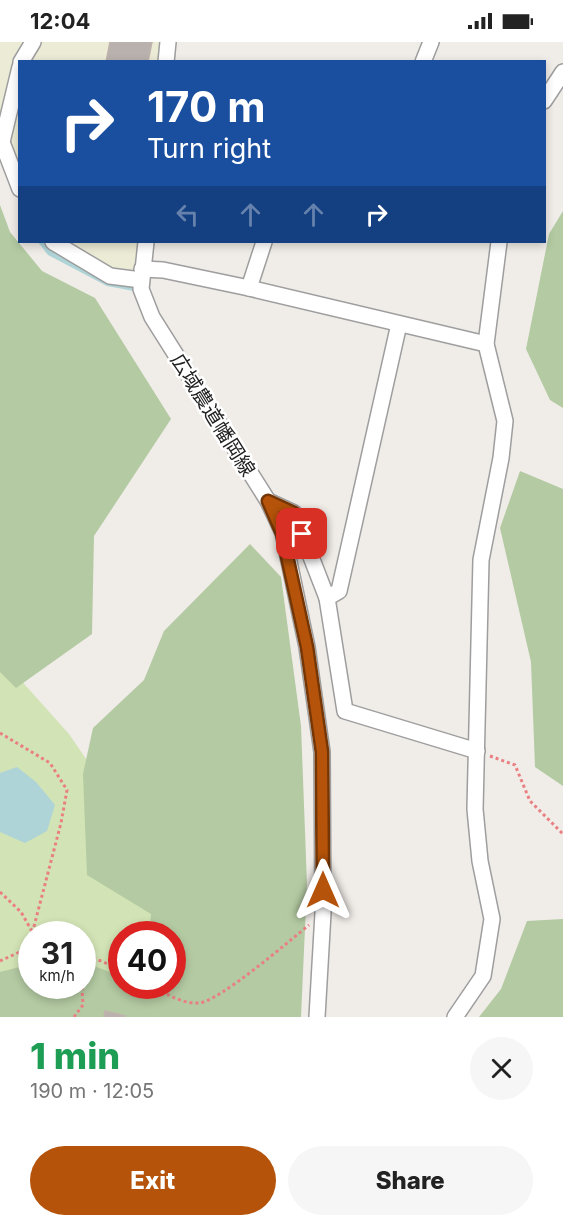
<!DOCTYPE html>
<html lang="en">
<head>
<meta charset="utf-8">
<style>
  :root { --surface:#fff; --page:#f6f6f6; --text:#222; --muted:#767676; --accent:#b45309 }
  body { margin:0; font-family:Inter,"Noto Sans JP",sans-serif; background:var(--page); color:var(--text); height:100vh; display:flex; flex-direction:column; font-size:22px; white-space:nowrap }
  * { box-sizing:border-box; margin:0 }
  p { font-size:20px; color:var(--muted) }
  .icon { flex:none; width:33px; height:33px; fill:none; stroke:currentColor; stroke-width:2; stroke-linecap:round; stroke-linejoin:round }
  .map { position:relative; height:975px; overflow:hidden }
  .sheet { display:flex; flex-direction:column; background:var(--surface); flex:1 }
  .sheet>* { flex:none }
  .banner { position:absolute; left:18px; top:18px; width:528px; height:183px; border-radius:0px; box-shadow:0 3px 9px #0003; background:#1a4fa0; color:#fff; overflow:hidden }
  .speed { position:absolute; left:18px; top:879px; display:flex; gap:12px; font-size:30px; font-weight:700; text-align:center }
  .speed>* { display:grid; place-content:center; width:78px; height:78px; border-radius:50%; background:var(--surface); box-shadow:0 3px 9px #0003; line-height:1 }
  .speed small { font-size:15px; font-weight:400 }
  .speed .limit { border:9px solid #d22; background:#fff; color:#111 }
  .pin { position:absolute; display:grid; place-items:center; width:51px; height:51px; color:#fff; margin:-26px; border-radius:12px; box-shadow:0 3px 9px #0006 }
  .me { position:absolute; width:66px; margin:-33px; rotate:0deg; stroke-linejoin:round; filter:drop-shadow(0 0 4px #0008) }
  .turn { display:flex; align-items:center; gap:21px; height:126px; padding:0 30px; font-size:27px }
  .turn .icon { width:78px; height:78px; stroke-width:2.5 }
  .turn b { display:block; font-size:42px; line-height:51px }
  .lanes { display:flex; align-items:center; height:57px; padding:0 30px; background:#0003; justify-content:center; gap:30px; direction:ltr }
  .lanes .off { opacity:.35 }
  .round { display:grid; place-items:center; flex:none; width:63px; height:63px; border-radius:32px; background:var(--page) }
  .summary { display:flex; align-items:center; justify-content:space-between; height:102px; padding:0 30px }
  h1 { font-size:36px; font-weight:800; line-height:45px; color:#1e9e55 }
  .cta { display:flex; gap:12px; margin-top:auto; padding:12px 30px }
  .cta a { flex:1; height:69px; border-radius:36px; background:var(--accent); color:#fff; font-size:24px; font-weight:800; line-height:69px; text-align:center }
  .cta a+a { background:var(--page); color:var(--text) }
  .status { display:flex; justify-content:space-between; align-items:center; height:42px; padding:0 30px; background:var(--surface); direction:ltr }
  .status svg { height:16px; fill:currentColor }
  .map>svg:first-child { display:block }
  .farmland { fill:#ecebd6 }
  .grass { fill:#d2e3b5; fill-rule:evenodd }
  .forest { fill:#b3caa2 }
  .water { fill:#aed4d8 }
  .building { fill:#b9b1ae; stroke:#c0b2ac; stroke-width:1.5 }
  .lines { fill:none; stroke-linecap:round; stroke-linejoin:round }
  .minor-casing { stroke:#9e9e9e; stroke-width:18 }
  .path { stroke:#ea7f82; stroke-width:3; stroke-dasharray:3 3; stroke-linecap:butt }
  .minor { stroke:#fff; stroke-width:15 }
  .route-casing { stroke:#753606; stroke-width:15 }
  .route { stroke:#b45309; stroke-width:10 }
  .labels { text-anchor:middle; stroke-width:5; stroke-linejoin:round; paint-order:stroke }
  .street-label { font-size:20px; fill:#212121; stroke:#fff }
</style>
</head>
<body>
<div class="status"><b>12:04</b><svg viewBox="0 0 49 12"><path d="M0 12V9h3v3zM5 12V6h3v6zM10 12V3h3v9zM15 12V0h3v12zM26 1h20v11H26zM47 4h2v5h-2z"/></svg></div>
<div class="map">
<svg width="563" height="975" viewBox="0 0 563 975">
  <rect width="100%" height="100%" fill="#f0ece8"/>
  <g class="farmland">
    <polygon points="0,0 168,0 166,19 20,20 19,147 0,95"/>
    <polygon points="53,200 146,200 141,238 110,234"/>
  </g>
  <path class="grass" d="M0,615l69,77 30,44 69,133 -3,23h-43v52l-122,31zM32,892h50v52h-50z"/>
  <g class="forest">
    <polygon points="0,163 10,190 42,229 95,256 171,377 94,494 92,592 16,646 0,630"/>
    <polygon points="563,169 563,366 550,358 526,307 549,192"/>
    <polygon points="520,429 563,447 563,744 535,725 531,620 500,486"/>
    <polygon points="250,502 281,535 301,684 307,842 301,975 0,975 0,930 31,922 32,944 82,944 83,920 121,934 122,944 172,944 172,892 149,892 151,872 87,833 83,732 93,686 144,638 164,589"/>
    <polygon points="563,877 563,975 479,975 501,947 527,879"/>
  </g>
  <g class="water">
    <polygon points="38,200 45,200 49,205 139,243 139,250 107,244 48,213"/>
    <polygon points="17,725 36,740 55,763 47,789 25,801 0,790 0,731"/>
  </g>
  <g class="building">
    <polygon points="110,0 152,0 148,20 106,20"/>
    <polygon points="105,969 125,974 124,975 104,975"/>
  </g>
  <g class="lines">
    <defs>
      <g id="minor">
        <polyline points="21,20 33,0"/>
        <polyline points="166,20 168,0"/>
        <polyline points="423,20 431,0"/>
        <polyline points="544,59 563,30"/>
        <polyline points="0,95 20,147"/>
        <polyline points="2,100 20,25"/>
        <polyline points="53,200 110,234 141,238"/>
        <polyline points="146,200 141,247 152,275 268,459 283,491 307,605 322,710 323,871 317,975"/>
        <polyline points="142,227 163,228 249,246 486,302"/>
        <polyline points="249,246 264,200"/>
        <polyline points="268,459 294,471 327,556 345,669 477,709"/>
        <polyline points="327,556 339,549 399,282"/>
        <polyline points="455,975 483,934 492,877 480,819 475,767 481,518 501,416 505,379 486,302 499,200"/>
      </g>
    </defs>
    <use href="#minor" class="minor-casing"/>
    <g class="path">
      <polyline points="0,691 50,721 67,748 61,781 32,892"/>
      <polyline points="490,714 515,723 530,759 563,792"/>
      <polyline points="0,850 21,870 33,891 38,892"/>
      <polyline points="32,893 24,908 32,921"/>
      <polyline points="82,911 122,928"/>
      <polyline points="0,919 24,908"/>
      <path d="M151,944c15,7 30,18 48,17 21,-2 90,-62 110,-78"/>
      <polyline points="74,975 83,963 82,946 77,944"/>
    </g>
    <use href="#minor" class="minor"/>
  </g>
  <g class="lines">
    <defs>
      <polyline id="route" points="302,492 294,471 268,459 282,491 287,514 307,605 322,710 323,848"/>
    </defs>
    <use href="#route" class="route-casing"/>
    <use href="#route" class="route"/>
  </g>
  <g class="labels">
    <g class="street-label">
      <text transform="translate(213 373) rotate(58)" y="7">広域農道幡岡線</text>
    </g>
  </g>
</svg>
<div class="speed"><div>31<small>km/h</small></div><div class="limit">40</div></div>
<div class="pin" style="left:302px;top:492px;background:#d93025"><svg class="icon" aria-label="arrive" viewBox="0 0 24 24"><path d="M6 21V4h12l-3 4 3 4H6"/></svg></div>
<svg class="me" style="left:323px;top:848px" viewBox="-20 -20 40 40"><path d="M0-17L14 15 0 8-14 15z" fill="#b45309" stroke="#fff" stroke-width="4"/></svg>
<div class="banner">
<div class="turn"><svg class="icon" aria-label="right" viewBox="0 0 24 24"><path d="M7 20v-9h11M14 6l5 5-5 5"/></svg><div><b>170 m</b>Turn right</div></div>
<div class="lanes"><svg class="icon off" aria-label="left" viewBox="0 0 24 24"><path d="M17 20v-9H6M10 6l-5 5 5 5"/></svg><svg class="icon off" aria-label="ahead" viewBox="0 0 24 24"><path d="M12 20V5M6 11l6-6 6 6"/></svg><svg class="icon off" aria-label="ahead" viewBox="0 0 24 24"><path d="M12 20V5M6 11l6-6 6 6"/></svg><svg class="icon" aria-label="right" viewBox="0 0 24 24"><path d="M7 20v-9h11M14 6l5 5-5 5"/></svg></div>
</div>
</div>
<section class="sheet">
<div class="summary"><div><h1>1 min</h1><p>190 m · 12:05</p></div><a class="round"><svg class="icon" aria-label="close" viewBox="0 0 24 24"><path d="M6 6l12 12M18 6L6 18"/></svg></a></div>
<div class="cta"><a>Exit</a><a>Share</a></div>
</section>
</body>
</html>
